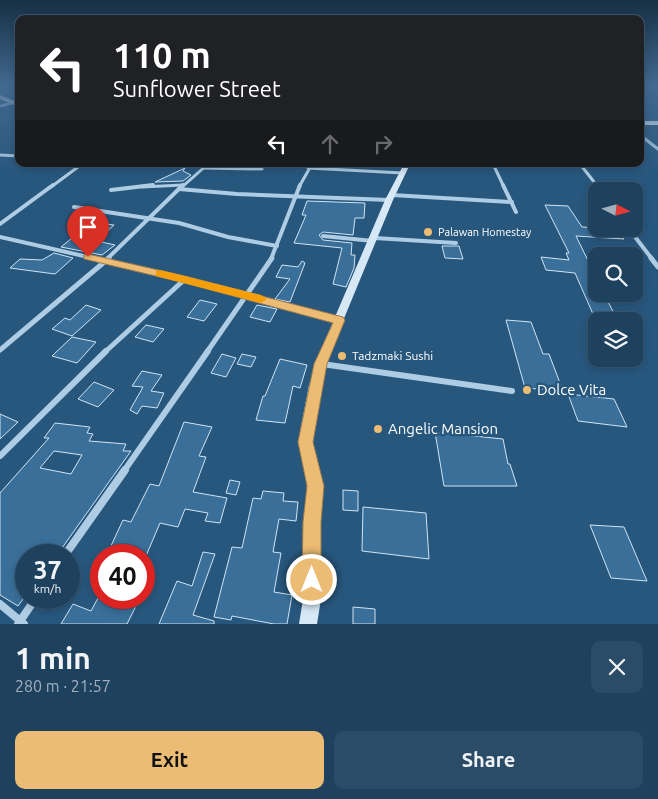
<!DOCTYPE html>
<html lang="en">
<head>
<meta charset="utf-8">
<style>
  :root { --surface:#1e415e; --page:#2b4c67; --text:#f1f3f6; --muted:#a1afbc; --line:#3c5a73; --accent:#ecbb74 }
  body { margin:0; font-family:Ubuntu,sans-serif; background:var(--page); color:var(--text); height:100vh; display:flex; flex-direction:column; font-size:19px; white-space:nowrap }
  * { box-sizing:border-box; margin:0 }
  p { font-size:16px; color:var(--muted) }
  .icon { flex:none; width:28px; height:28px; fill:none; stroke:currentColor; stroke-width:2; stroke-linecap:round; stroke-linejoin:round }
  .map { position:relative; height:624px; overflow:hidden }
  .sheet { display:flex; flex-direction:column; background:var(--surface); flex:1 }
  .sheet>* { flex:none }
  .top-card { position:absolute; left:15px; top:15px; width:629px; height:152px; border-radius:10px; box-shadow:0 2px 8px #0003,0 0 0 1px var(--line); background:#202124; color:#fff; overflow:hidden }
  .needle { width:32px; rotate:96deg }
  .buttons { position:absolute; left:588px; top:182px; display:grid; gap:10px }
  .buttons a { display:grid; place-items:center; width:55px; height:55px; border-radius:10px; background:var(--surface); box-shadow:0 2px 8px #0003,0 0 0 1px var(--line); font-size:25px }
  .speed { position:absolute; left:15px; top:544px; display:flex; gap:10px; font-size:25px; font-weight:700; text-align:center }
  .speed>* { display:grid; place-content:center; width:65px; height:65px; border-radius:50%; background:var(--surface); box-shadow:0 2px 8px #0003,0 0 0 1px var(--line); line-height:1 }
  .speed small { font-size:12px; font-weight:400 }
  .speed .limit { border:8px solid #d22; background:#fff; color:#111 }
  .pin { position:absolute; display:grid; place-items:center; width:42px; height:42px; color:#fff; margin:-51px -21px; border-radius:50% 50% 50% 0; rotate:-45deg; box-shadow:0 0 5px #0007 }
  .pin .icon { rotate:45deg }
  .me { position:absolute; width:55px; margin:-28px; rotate:0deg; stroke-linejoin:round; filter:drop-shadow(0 0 4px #0008) }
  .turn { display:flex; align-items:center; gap:18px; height:105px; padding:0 15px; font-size:22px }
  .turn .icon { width:65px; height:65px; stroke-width:2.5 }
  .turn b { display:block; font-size:35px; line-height:42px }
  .lanes { display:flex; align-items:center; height:48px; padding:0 15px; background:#0003; justify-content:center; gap:25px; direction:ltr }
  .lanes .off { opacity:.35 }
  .round { display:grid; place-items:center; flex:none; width:52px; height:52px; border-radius:10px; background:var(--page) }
  .overview { display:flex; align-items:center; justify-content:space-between; height:85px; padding:0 15px }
  h1 { font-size:30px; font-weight:600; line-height:38px }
  .cta { display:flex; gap:10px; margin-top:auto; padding:10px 15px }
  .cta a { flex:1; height:58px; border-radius:10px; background:var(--accent); color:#111; font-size:20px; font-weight:600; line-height:58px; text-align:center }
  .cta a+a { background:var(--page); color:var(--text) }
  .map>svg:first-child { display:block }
  .building { fill:#396f99; stroke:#d0e4f4; fill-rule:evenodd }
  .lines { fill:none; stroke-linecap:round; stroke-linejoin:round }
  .street-far5 { stroke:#aecde4; stroke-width:2.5 }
  .street-far4 { stroke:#aecde4; stroke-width:3 }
  .street-far3 { stroke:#aecde4; stroke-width:4 }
  .street-far2 { stroke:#aecde4; stroke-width:5 }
  .street-far1 { stroke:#aecde4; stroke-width:6 }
  .street { stroke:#aecde4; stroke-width:8 }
  .secondary { fill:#d6e7f5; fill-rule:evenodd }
  .primary { fill:#edf5fd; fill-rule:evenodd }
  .route { fill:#ecbb74; stroke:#997a4b }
  .slow { fill:#f59e0b }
  .poi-dot { fill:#ecbb74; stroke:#28577d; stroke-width:2 }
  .labels { text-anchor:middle; stroke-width:5; stroke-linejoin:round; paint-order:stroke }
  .far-poi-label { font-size:11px; fill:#fff; stroke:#28577d; text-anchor:start }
  .poi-label { font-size:12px; fill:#fff; stroke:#28577d; text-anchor:start }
  .near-poi-label { font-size:15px; fill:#fff; stroke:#28577d; text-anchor:start }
</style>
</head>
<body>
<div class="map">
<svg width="658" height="624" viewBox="0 0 658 624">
  <rect width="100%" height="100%" fill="#28577d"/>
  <g class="building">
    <polygon points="185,168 183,171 191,175 183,181 155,182"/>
    <polygon points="307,201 365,203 364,218 355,218 353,235 323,232 319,235 323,240 352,243 351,255 355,255 354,268 346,287 333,284 342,248 294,243 306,215 302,215"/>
    <polygon points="545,205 568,206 582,227 616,229 624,239 576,236 596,277 596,294 604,294 618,321 596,321 575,273 546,270 541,257 569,260 566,253 569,253"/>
    <polygon points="92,222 114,225 97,241 115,245 102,255 61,247"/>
    <polygon points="442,246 459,246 463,259 445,258"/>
    <polygon points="54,253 73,258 55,274 10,268 20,259 42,260"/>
    <polygon points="302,261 305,263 290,302 275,299 290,279 276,277 282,265 298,267"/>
    <polygon points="200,300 217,304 204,321 187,317"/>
    <polygon points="86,305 101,310 72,336 52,329 65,318 70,320"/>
    <polygon points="257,305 277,309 270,322 250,317"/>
    <polygon points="506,320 531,322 543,354 549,354 563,391 525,388"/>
    <polygon points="146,325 164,329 153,342 135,337"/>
    <polygon points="72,337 96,342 77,363 52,356"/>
    <polygon points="222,354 236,358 226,377 211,373"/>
    <polygon points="242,354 256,357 251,367 237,364"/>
    <polygon points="280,359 307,365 300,388 293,386 285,423 256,420 263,396 265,396"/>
    <polygon points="142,371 162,375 151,391 164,393 157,408 142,406 137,414 130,410 143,387 132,386"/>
    <polygon points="94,382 114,390 98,407 78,399"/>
    <polygon points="568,394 614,399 627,427 578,421"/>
    <polygon points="0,414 18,422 0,439"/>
    <polygon points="184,422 212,427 199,456 206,457 193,492 227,498 220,523 205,521 208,513 185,509 178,527 160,523 146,556 110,548 123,520 131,522 150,484 159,486"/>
    <path d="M55,423l35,4 -3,6 6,1 -4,7 37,3 -3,7h8l-74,104h-31v40l-8,11 -18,-11v-102l49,-55h-5zM54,451l28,4 -11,19 -31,-6z"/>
    <polygon points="435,432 503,439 508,464 510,464 517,486 444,486"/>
    <polygon points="230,480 240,482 236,495 226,493"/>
    <polygon points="343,490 358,491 358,511 343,510"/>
    <polygon points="263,491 284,493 283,501 298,502 296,521 279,519 273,552 281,553 274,592 292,595 287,624 274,624 232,616 231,620 214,617 232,547 242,548 253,498 261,499"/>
    <polygon points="363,507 426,513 429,559 362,551"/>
    <polygon points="590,525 624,527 647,581 611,578"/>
    <polygon points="203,552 215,554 193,615 214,621 214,624 159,624 177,581 192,586"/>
    <polygon points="98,598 140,598 127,624 61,624 73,604 91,611"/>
    <polygon points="353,607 375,609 375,624 353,624"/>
  </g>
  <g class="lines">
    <polyline class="street-far5" points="0,106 12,103"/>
    <g class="street-far4">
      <polyline points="640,135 658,149"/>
      <polyline points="0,155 19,156"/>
      <polyline points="493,164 504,187"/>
      <polyline points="580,164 598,187"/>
      <polyline points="203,168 262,169"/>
      <polyline points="308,168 403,173"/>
      <polyline points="51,187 82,164"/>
      <polyline points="142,187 183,185"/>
      <polyline points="182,187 208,164"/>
      <polyline points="299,187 312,164"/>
    </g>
    <g class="street-far3">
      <polyline points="503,185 516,212"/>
      <polyline points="597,185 601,191"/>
      <polyline points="179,189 237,194 389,200"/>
      <polyline points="111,190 153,185"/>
      <polyline points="392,195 512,202"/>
      <polyline points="74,207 179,223 228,237 277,246"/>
      <polyline points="0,224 53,185"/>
      <polyline points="629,229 652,259"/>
      <polyline points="323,236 373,241"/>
      <polyline points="0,237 97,259"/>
      <polyline points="375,238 456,243"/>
      <polyline points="107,259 183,185"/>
      <polyline points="271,259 300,185"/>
    </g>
    <g class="street-far2">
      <polyline points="92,258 185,279 339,320"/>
      <polyline points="651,258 658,267"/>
      <polyline points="0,350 109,258"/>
      <polyline points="105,352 185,279"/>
      <polyline points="207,352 272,258"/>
    </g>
    <g class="street-far1">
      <polyline points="322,364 512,391"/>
      <polyline points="0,456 106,351"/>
      <polyline points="124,471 208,351"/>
    </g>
    <g class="street">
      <polyline points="65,555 125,470"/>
      <polyline points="0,604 24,624"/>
      <polyline points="18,624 36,598"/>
    </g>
    <polygon class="secondary" points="404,164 410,164 393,200 333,345 321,385 312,442 322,486 320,522 321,599 317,624 299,624 303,599 304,522 308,486 298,442 309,385 323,345 385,200"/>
    <g class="primary">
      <polygon points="0,95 19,103 19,107 0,99"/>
      <rect x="640" y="121" width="18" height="4"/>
    </g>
  </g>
  <linearGradient id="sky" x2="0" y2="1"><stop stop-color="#163045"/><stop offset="0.49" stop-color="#42698f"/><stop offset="1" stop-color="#42698f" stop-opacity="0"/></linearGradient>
  <rect width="658" height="173" fill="url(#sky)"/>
  <polygon class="route" points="88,254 185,276 343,317 345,320 327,364 313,442 324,486 321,522 321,580 319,587 312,589 305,587 302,580 303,522 307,486 298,442 314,364 333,323 185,283 84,259 84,255"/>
  <polygon class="slow" points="160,270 261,295 267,299 261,303 156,276 156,271"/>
  <g class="poi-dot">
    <circle cx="428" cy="232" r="5"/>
    <circle cx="342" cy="356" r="5"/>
    <circle cx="527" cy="390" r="5"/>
    <circle cx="378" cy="429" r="5"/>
  </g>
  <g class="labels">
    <g class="far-poi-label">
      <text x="438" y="236">Palawan Homestay</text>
    </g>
    <g class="poi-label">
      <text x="352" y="360">Tadzmaki Sushi</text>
    </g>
    <g class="near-poi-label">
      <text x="537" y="395">Dolce Vita</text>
      <text x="388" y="434">Angelic Mansion</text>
    </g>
  </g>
</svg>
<div class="buttons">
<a><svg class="needle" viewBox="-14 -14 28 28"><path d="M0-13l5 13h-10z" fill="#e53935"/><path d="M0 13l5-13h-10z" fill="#a1afbc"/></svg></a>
<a><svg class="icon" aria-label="search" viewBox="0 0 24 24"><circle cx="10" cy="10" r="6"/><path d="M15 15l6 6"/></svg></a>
<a><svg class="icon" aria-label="layers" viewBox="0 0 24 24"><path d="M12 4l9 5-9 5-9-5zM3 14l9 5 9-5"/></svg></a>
</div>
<div class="speed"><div>37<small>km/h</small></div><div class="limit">40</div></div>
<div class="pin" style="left:88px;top:257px;background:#d93025"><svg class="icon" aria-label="arrive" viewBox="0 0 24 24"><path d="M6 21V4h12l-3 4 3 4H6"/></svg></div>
<svg class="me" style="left:312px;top:580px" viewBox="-20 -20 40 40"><circle r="17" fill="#ecbb74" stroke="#fff" stroke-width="3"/><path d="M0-11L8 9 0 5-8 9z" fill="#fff"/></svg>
<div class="top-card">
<div class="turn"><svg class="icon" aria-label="left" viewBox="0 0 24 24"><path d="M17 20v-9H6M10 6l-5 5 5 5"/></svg><div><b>110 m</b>Sunflower Street</div></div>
<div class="lanes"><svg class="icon" aria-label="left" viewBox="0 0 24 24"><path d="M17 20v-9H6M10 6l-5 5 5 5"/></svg><svg class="icon off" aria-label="ahead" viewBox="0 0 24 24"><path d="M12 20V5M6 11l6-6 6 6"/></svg><svg class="icon off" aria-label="right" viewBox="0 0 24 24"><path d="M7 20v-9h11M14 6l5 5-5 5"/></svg></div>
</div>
</div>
<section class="sheet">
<div class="overview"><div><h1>1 min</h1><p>280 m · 21:57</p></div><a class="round"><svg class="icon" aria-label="close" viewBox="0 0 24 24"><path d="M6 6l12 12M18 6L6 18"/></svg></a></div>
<div class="cta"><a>Exit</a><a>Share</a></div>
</section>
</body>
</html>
